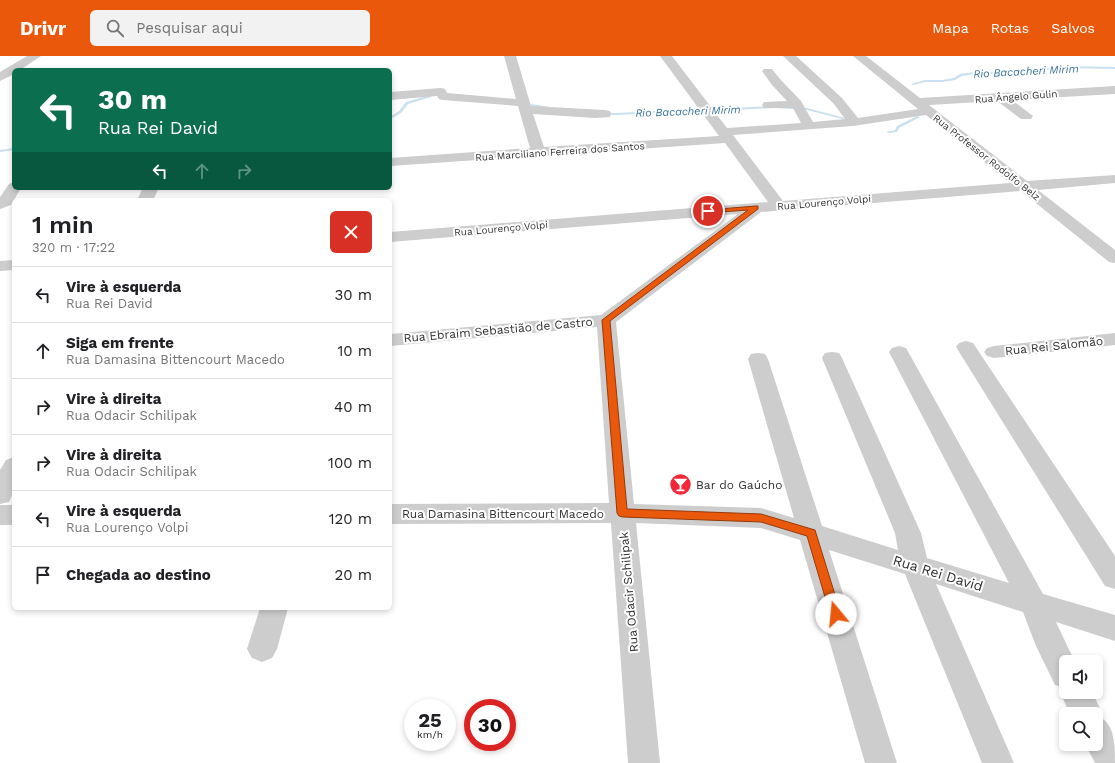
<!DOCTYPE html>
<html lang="pt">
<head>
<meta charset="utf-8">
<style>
  :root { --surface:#fff; --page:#f2f2f2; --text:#202124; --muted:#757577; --line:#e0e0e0; --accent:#ea580c }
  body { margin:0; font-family:"Work Sans",sans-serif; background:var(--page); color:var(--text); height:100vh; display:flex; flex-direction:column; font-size:15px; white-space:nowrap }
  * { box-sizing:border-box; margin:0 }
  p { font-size:13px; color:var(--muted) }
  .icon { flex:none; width:22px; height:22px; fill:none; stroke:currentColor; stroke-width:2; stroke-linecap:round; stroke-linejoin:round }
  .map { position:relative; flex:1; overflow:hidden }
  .panel { position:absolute; left:12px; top:142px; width:380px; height:412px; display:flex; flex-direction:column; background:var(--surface); border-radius:6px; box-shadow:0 2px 6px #0003 }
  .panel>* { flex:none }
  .hud { position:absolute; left:12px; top:12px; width:380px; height:122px; border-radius:6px; box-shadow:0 2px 6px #0003; background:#0b6e4f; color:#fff; overflow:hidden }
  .controls { position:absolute; left:1059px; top:599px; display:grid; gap:8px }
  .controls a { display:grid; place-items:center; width:44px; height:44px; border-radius:6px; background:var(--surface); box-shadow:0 2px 6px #0003; font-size:20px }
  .speed { position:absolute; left:404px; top:643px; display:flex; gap:8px; font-size:20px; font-weight:700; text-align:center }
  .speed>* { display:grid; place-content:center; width:52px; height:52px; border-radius:50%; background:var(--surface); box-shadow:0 2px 6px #0003; line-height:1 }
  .speed small { font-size:10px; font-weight:400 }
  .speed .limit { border:6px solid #d22; background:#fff; color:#111 }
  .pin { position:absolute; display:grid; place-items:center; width:34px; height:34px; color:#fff; margin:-17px; border:2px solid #fff; border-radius:50%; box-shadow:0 1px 4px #0007 }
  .me { position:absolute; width:44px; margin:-22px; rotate:343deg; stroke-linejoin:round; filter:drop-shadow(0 0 3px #0008) }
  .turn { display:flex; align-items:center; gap:14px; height:84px; padding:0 20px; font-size:18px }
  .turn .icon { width:52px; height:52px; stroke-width:2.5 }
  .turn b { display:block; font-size:28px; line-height:34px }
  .lanes { display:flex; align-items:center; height:38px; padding:0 20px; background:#0003; justify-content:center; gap:20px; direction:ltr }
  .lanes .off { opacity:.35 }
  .round { display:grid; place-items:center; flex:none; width:42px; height:42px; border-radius:6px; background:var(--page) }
  .headline { display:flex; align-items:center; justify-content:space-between; height:68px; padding:0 20px }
  h1 { font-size:24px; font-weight:600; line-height:30px }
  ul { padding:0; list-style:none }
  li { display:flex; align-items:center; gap:12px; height:56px; padding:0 20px; border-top:1px solid var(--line) }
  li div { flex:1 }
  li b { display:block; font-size:15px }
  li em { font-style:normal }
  header { display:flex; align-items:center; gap:24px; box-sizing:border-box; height:56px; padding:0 20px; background:var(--accent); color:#fff }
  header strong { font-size:19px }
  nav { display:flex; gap:22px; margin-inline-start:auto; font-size:14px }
  .search { width:280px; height:36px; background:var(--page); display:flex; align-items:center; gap:10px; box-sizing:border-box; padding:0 14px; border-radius:6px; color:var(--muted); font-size:15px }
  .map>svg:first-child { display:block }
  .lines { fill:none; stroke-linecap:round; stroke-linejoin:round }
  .stream { fill:#c8e0ef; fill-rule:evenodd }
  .minor { fill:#cdcdcd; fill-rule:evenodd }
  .route { fill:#ea580c; stroke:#983908 }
  .labels { text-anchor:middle; stroke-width:4; stroke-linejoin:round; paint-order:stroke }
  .far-street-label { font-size:10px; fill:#303030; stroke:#fff }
  .far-water-label { font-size:11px; font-style:italic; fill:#377499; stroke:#fff }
  .street-label { font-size:12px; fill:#303030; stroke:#fff }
  .poi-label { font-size:12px; fill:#303030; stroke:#fff; text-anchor:start }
  .near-street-label { font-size:14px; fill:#303030; stroke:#fff }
</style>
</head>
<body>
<header>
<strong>Drivr</strong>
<div class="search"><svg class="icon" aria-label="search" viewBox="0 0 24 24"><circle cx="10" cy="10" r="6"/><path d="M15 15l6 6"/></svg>Pesquisar aqui</div>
<nav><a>Mapa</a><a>Rotas</a><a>Salvos</a></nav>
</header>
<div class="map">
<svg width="1115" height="707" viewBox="0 0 1115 707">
  <rect width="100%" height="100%" fill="#fff"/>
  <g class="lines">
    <g class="stream">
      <polygon points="1064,10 1115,11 1115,13 1064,12 1008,18 974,18 962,20 955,24 942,26 925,26 913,29 911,28 925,24 942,24 954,22 960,18 974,16 1008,16"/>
      <polygon points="430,39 432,40 431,41 408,48 401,57 390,63 390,61 399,55 406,46"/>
      <polygon points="531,48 550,51 552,52 550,53 532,50 531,50"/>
      <polygon points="776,50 807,52 845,62 843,63 807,54 776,52 615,59 603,58 601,57 603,56 615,57"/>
      <polygon points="917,60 920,61 899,72 897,76 888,77 886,76 895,74 897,70"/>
      <polygon points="14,92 14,94 0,96 0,94"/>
    </g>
    <g class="minor">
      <polygon points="27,0 41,0 20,14 14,14 14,18 0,25 0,16"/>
      <path d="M504,0h12l15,50 74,4 5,1 1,3 -1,3 -15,1 -62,-4 11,33 175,-11 -59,-80h12l55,72 74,-5 -8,-15h-29l-2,-3 2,-3 23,-1 -15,-16 -10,-14 2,-2h8l8,10 21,22 12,21 32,-3 -11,-15 -51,-48h13l46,42 16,20 60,-9 -65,-53h13l54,42 195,-12v8l-103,6 21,16 -2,3h-10l-24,-18 -68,4 98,76 88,-6v8l-77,7 77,60v13l-6,-1 -88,-71 -260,21 -145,110 18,182 127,4 33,10 -46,-159 3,-5 7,-1 7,1 3,5 54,167 76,24 -3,-17 -73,-175 3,-5 7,-1 7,1 3,5 79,175 6,25 82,25 -120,-231 3,-4 7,-2 7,2 137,246 72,21v26l-59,-19 19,40h-9v30h26l11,22 -2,4c14,7 14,29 14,45h-20l-10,-19h11v-30h-26l-10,-22 2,-5 -7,-2 -19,-39 -13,-34 -87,-28 78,179h-32l-77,-189 -76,-24 68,213h-32l-65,-223 -39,-12 -125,-5 24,240h-32l-17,-240 -221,1v-20l219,-1 -12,-176 -207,19v-12l211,-19 137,-101 -348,28v-10l378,-30 -43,-59 -335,23v-8l140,-10 -12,-42 -75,-6 -4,-1 -2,-3 -47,4v-8l51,-4 4,1 2,4 69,6zM926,59l84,68 -227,18 -50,-66 120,-9z"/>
      <polygon points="14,126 14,132 21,132 11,149 0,153 0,141 9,128"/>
      <polygon points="143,132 159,132 153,144 137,144"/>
      <polygon points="14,204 14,214 0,215 0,205"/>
      <polygon points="1115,277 1115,289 994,302 987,300 984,296 987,292 994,290"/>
      <polygon points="966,285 973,287 1115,500 1115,533 1105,530 956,291 959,287"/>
      <polygon points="14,401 14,435 9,446 0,448 0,414 6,404"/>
      <rect x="0" y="449" width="14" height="20"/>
      <polygon points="260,552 288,552 277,593 272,602 262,606 252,602 247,593"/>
    </g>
  </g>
  <polygon class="route" points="756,150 758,150 758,153 610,265 627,453 761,458 815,474 841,558 840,562 836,563 831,562 830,558 807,480 761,466 623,461 619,460 617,457 602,264 748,154 708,157 705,155 706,154"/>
  <defs>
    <symbol id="bar-disc" viewBox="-11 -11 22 22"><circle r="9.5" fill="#f22738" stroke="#fff"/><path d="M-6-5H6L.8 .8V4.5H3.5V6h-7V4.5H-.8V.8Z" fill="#fff"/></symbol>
  </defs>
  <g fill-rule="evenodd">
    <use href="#bar-disc" x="668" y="416" width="25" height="25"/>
  </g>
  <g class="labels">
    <g class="far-street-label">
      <text transform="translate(1016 40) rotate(-4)" y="4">Rua Ângelo Gulin</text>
      <text transform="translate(560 95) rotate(-4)" y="4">Rua Marciliano Ferreira dos Santos</text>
      <text transform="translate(987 101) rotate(38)" y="4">Rua Professor Rodolfo Belz</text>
      <text transform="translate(824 146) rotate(-5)" y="4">Rua Lourenço Volpi</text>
      <text transform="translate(501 172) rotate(-5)" y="4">Rua Lourenço Volpi</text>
    </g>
    <g class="far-water-label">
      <text transform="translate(1026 15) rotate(-3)" y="4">Rio Bacacheri Mirim</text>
      <text transform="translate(688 55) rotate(-2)" y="4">Rio Bacacheri Mirim</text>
    </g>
    <g class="street-label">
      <text transform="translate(498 274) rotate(-5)" y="4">Rua Ebraim Sebastião de Castro</text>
      <text transform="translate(1054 290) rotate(-6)" y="4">Rua Rei Salomão</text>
      <text x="503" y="462">Rua Damasina Bittencourt Macedo</text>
      <text transform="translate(629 536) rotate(-95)" y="4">Rua Odacir Schilipak</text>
    </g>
    <g class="poi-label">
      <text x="696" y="433">Bar do Gaúcho</text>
    </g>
    <g class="near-street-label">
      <text transform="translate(938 517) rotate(17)" y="5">Rua Rei David</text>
    </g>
  </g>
</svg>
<div class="controls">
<a><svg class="icon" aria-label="sound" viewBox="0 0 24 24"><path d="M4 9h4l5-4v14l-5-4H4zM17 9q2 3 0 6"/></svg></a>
<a><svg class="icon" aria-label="search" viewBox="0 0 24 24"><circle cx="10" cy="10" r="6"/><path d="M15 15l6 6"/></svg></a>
</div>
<div class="speed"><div>25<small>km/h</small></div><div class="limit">30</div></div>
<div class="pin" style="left:708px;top:155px;background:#d93025"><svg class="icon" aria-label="arrive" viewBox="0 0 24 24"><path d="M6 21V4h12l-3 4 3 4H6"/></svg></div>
<svg class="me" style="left:836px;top:558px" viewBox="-20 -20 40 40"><circle r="19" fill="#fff"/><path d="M0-13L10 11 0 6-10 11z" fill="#ea580c"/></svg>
<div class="hud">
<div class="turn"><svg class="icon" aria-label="left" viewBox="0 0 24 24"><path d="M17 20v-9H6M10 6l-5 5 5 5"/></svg><div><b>30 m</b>Rua Rei David</div></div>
<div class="lanes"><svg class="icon" aria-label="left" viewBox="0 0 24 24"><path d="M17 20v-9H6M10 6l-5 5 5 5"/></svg><svg class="icon off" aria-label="ahead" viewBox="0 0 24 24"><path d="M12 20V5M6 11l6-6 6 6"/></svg><svg class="icon off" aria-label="right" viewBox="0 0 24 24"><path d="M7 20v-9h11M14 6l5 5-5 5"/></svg></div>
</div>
<section class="panel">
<div class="headline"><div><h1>1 min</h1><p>320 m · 17:22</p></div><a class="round" style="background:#d93025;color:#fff"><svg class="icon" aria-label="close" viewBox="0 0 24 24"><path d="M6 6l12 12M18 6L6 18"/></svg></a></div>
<ul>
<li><svg class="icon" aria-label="left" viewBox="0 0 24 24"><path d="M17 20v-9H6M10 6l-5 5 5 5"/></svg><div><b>Vire à esquerda</b><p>Rua Rei David</p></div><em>30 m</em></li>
<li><svg class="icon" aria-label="ahead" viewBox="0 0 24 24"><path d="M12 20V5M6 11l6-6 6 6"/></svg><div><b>Siga em frente</b><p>Rua Damasina Bittencourt Macedo</p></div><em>10 m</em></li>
<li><svg class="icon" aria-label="right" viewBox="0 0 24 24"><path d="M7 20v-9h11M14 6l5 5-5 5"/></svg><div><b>Vire à direita</b><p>Rua Odacir Schilipak</p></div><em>40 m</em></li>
<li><svg class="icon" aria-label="right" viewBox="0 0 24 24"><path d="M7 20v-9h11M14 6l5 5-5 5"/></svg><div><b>Vire à direita</b><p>Rua Odacir Schilipak</p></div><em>100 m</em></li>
<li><svg class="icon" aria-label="left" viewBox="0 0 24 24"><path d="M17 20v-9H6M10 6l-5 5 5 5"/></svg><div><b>Vire à esquerda</b><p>Rua Lourenço Volpi</p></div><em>120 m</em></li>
<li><svg class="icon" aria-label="arrive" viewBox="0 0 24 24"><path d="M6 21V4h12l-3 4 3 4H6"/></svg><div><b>Chegada ao destino</b></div><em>20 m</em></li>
</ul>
</section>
</div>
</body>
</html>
